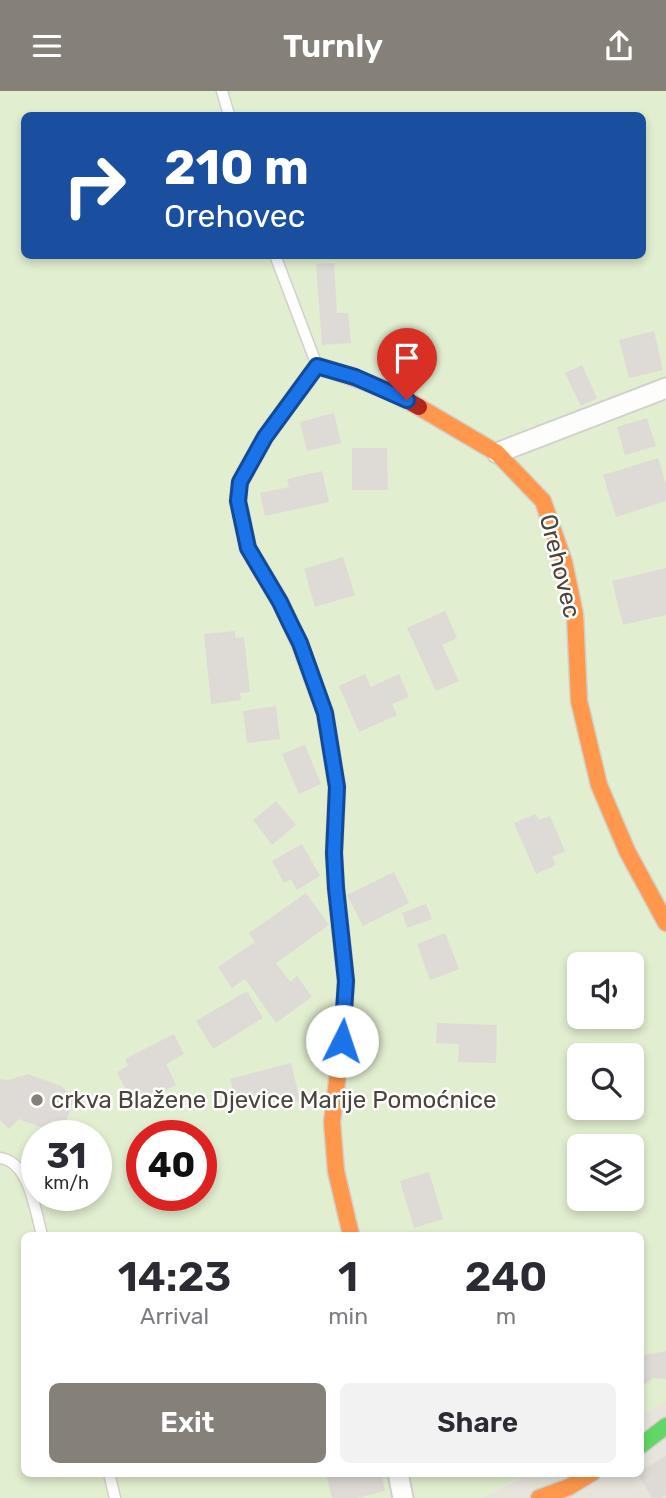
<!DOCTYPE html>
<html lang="en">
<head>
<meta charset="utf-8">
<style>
  :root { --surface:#fff; --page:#f2f2f3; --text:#2b2b33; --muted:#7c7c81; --accent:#868178 }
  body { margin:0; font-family:Rubik,sans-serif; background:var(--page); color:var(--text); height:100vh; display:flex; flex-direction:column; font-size:26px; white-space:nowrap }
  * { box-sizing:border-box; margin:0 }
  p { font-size:23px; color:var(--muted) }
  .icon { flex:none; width:38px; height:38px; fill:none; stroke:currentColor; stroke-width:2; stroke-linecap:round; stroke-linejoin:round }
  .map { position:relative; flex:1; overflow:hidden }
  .sheet { position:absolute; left:21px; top:1141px; width:623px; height:245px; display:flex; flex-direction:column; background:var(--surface); border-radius:10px; box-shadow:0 4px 10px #0003 }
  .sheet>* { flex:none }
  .guide { position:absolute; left:21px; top:21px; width:625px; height:147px; border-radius:10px; box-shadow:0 4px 10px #0003; background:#1a4fa0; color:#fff; overflow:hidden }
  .fabs { position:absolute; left:567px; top:861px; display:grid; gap:14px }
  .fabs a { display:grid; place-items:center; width:77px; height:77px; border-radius:10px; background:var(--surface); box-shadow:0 4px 10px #0003; font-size:35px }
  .speed { position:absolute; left:21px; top:1029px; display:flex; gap:14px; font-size:35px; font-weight:700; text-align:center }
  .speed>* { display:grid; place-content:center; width:91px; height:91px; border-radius:50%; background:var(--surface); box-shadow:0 4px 10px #0003; line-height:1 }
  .speed small { font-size:18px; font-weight:400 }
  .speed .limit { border:10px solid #d22; background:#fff; color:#111 }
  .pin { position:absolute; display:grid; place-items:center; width:60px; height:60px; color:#fff; margin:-72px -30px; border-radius:50% 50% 50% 0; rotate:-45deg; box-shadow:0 0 7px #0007 }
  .pin .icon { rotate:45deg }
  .me { position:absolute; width:77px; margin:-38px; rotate:4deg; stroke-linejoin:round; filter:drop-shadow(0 0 5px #0008) }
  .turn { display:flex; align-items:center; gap:24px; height:147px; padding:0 28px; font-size:32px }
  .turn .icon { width:91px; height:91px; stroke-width:2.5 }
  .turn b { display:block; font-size:49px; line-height:60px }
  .eta { display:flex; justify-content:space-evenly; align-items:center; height:119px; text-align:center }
  .eta b { font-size:42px; font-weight:600; line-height:49px }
  .cta { display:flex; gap:14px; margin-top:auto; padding:14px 28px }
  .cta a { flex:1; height:80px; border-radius:10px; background:var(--accent); color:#fff; font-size:28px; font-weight:600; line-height:80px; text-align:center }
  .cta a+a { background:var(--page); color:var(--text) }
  header { display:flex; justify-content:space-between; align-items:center; height:91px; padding:0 28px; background:var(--accent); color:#fff; font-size:32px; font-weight:600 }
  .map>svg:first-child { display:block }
  .residential { fill:#e7e4dc }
  .green { fill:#e1eecf; fill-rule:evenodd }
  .building { fill:#dedbd6 }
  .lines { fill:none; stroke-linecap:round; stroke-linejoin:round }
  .lane-casing { stroke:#d2d0cb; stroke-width:13 }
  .street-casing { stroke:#d2d0cb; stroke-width:23 }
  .fast-casing { stroke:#d3cfc5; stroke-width:19 }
  .slow-casing { stroke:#d3cfc5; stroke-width:19 }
  .jam-casing { stroke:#d3cfc5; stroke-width:19 }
  .lane { stroke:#fdfdfc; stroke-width:10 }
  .street { stroke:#fdfdfc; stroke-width:19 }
  .fast { stroke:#63d668; stroke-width:16 }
  .slow { stroke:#ff974d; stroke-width:16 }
  .jam { stroke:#b3261e; stroke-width:16 }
  .route-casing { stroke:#114b97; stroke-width:18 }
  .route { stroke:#1a73e8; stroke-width:12 }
  .poi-dot { fill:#868178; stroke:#fff; stroke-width:2.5 }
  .labels { text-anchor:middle; stroke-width:5; stroke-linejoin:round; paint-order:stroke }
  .street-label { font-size:24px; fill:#4b4439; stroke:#fff }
  .poi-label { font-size:24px; fill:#4b4439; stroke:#fff; text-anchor:start }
</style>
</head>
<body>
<header><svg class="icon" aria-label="menu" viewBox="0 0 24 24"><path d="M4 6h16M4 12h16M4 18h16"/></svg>Turnly<svg class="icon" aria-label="share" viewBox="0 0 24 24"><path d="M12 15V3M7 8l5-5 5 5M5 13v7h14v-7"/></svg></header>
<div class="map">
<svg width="666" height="1407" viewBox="0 0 666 1407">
  <rect width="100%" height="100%" fill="#f4f2ee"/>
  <polygon class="residential" points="666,1244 666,1407 481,1407 529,1383 640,1382 641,1255"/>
  <path class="green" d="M0,0h666v1311l-25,13 -1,-180h-616v238l504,1 -47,24h-481zM24,24h618v140h-618zM579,873h53v53h-53zM579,964h53v53h-53zM37,1045h59v59h-59zM142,1045h59v59h-59zM579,1055h53v53h-53z"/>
  <g class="building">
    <polygon points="334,172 337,222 348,222 351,252 322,254 316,173"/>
    <polygon points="654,240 663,279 629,287 619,249"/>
    <polygon points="582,274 597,307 581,315 565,282"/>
    <polygon points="334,322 341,352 307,360 300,331"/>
    <polygon points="647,327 656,355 625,364 617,336"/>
    <polygon points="352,357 387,357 388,399 352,399"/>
    <polygon points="658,367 666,393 666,410 616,426 603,384"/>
    <polygon points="322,380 329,411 265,425 260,402 289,396 287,388"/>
    <polygon points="343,466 355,504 315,516 304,478"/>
    <polygon points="666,477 666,524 623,534 612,490"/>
    <polygon points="445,520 457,547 442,554 459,590 436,600 407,537"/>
    <polygon points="235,540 235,547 244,546 250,601 240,602 241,609 211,613 204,543"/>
    <polygon points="365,583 371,596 399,583 409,606 392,613 397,624 359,641 339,595"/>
    <polygon points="276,615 280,648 247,652 243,620"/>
    <polygon points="305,654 321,693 299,703 282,663"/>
    <polygon points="276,710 296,734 272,754 253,729"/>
    <polygon points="536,723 539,729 550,725 565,760 552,766 556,774 536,783 514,732"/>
    <polygon points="302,753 320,785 297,799 291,788 284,792 272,770"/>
    <polygon points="394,781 409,812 363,835 347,804"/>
    <polygon points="306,802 329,834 276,872 290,891 297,885 312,906 276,932 245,888 232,897 218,876 255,851 249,842"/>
    <polygon points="426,813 432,828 407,837 402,822"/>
    <polygon points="445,842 459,878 430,889 417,853"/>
    <polygon points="247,900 263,927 213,958 196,930"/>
    <polygon points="437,932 497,934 496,972 458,971 459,953 436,952"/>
    <polygon points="174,943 184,963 166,973 176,994 134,1015 117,981 128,975 125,968"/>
    <polygon points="291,972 300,1009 261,1020 257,1006 236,1011 230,988"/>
    <polygon points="28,983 61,995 75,1008 64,1035 52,1029 48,1039 19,1028 9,1038 0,1029 0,988 8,989"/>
    <polygon points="429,1081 443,1128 414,1137 400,1090"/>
    <polygon points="666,1260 666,1288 654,1287 640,1296 640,1265"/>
    <polygon points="666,1365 666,1404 661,1407 652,1407 637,1382 640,1382 640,1380"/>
    <polygon points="326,1382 381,1382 385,1400 357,1407 332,1407"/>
  </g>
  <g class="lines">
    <defs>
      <g id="lane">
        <polyline points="222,0 229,24"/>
        <polyline points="275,164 316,272"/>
        <path d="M0,1067c30,4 35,53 42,77"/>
        <polyline points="109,1382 115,1407"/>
      </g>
      <g id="street">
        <polyline points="497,362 666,297"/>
        <polyline points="398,1382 403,1407"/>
      </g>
      <polyline id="fast" points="640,1355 666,1335"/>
      <g id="slow">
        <polyline points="419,316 497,362 543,410 564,471 575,524 579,610 599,694 627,760 666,832"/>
        <polyline points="313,589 325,622 337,696 334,762 336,797 346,890 342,950 332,1031 336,1080 351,1144"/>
        <polyline points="539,1407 569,1396 592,1382"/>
      </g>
      <path id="jam" d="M313,589l-13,-36 -20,-42 -32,-54 -10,-47 2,-19 25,-45 52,-71c35,10 70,22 102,41"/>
    </defs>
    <use href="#lane" class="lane-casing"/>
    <use href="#street" class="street-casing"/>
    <use href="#fast" class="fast-casing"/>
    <use href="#slow" class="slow-casing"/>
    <use href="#jam" class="jam-casing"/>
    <use href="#lane" class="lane"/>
    <use href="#street" class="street"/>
    <use href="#fast" class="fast"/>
    <use href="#slow" class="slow"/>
    <use href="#jam" class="jam"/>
  </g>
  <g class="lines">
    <defs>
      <polyline id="route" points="342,950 346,890 336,797 334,762 337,696 325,622 300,552 290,532 280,511 248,457 238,410 240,391 265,346 317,275 355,286 407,309"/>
    </defs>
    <use href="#route" class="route-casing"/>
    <use href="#route" class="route"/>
  </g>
  <circle class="poi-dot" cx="37" cy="1009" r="7"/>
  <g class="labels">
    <g class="street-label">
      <text transform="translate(560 475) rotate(76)" y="8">Orehovec</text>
    </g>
    <g class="poi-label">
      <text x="51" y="1017">crkva Blažene Djevice Marije Pomoćnice</text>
    </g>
  </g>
</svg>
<div class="fabs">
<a><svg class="icon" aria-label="sound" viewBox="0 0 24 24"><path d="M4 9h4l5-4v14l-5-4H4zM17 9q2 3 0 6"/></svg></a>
<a><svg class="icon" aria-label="search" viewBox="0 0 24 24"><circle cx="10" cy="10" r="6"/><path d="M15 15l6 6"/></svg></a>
<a><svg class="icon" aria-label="layers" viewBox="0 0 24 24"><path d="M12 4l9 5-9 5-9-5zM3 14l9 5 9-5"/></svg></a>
</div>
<div class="speed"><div>31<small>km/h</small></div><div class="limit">40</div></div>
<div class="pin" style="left:407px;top:309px;background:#d93025"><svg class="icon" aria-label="arrive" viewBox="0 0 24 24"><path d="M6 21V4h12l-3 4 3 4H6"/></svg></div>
<svg class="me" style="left:342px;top:950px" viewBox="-20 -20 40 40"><circle r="19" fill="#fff"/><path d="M0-13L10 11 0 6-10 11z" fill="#1a73e8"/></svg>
<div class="guide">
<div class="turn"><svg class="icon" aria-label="right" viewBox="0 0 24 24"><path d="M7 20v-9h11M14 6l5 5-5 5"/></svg><div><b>210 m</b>Orehovec</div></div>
</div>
<section class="sheet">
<div class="eta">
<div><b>14:23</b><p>Arrival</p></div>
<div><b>1</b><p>min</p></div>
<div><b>240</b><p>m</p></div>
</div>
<div class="cta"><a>Exit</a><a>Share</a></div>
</section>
</div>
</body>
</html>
